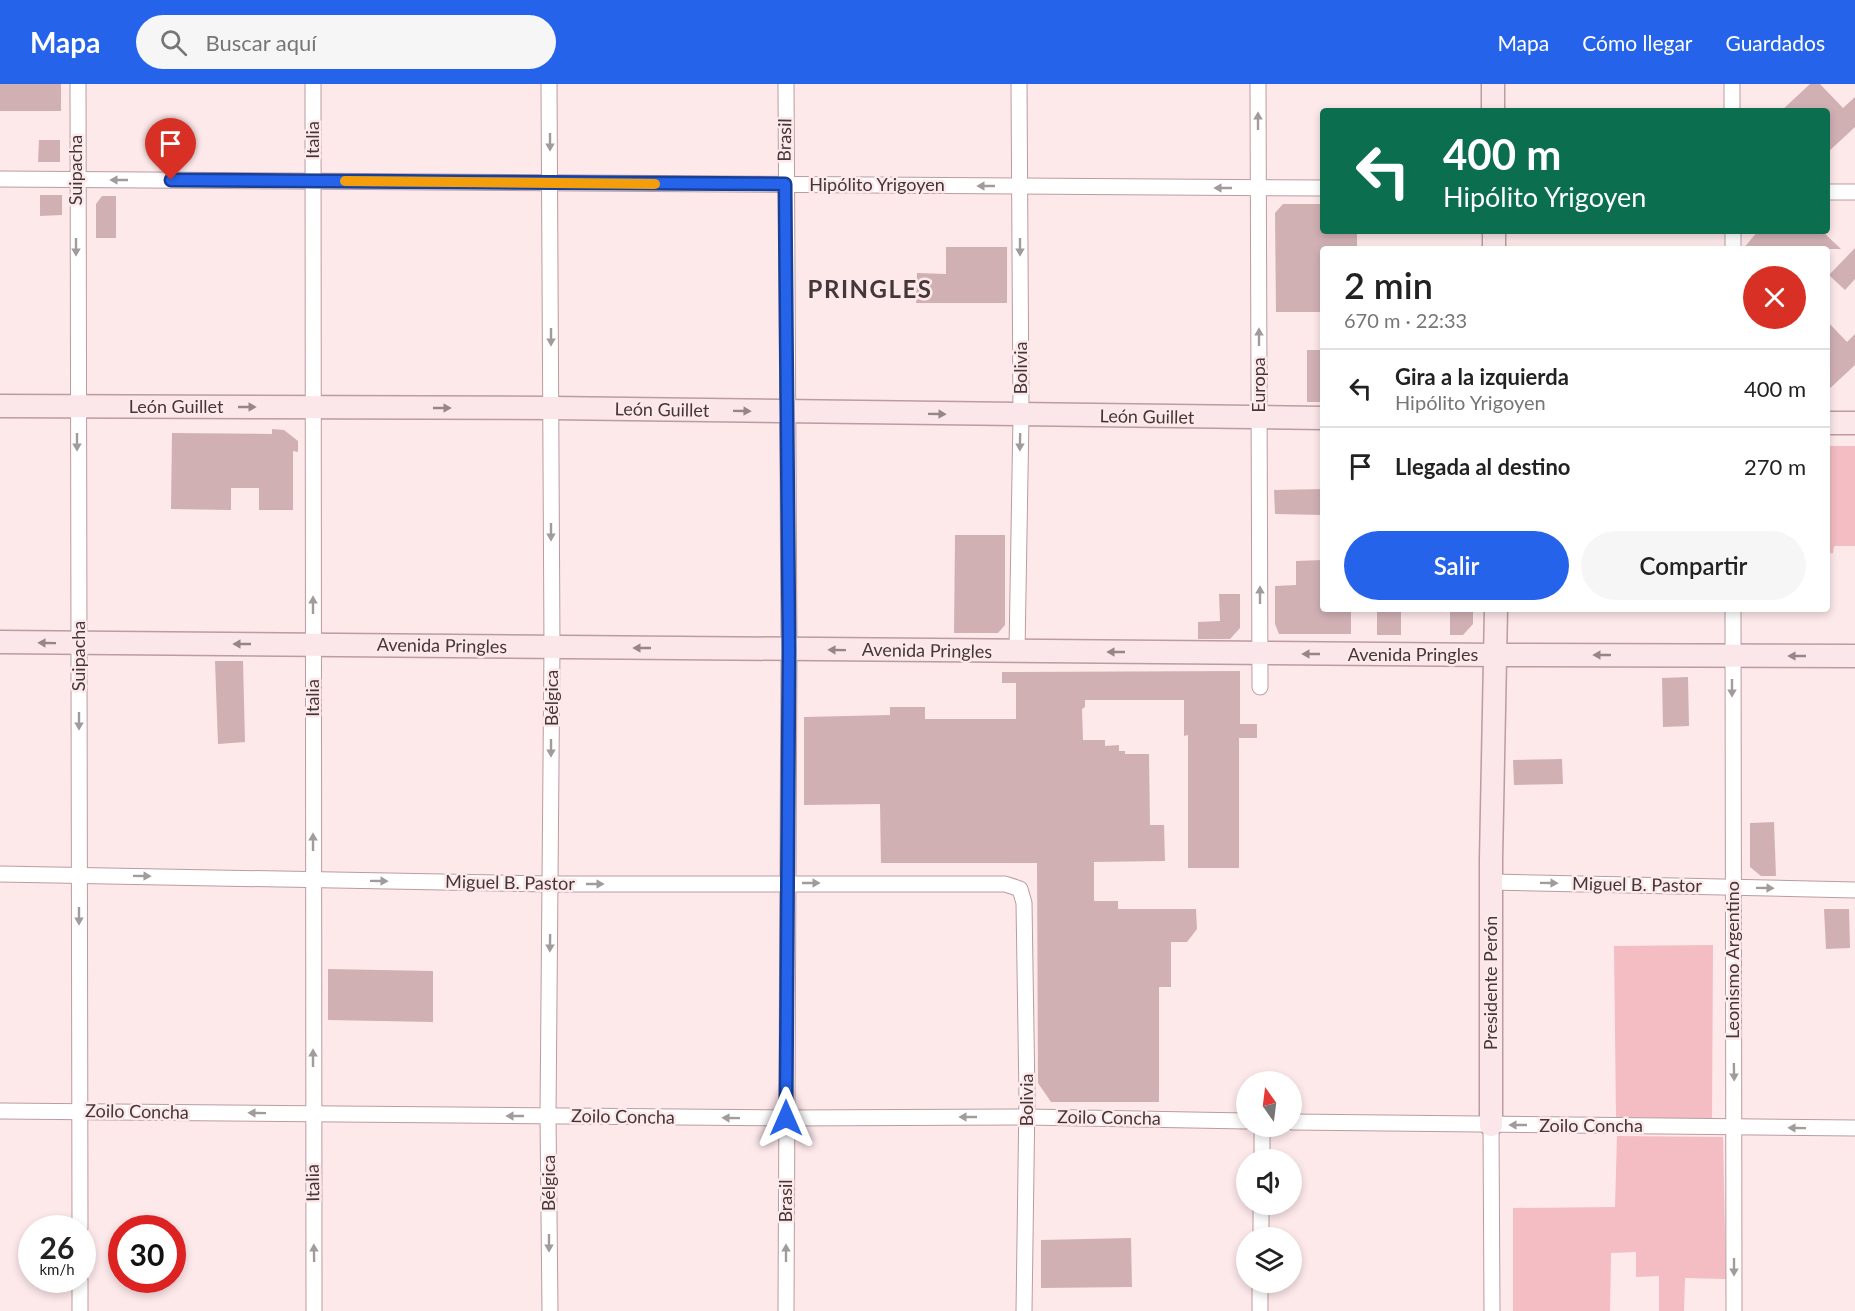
<!DOCTYPE html>
<html lang="es">
<head>
<meta charset="utf-8">
<style>
  :root { --surface:#fff; --page:#f6f6f6; --text:#222; --muted:#767676; --line:#e0e0e0; --accent:#2563eb }
  body { margin:0; font-family:Lato,sans-serif; background:var(--page); color:var(--text); height:100vh; display:flex; flex-direction:column; font-size:22px; white-space:nowrap }
  * { box-sizing:border-box; margin:0 }
  p { font-size:20px; color:var(--muted) }
  .icon { flex:none; width:33px; height:33px; fill:none; stroke:currentColor; stroke-width:2; stroke-linecap:round; stroke-linejoin:round }
  .map { position:relative; flex:1; overflow:hidden }
  .drawer { position:absolute; left:1320px; top:162px; width:510px; height:366px; display:flex; flex-direction:column; background:var(--surface); border-radius:6px; box-shadow:0 3px 9px #0003 }
  .drawer>* { flex:none }
  .top-card { position:absolute; left:1320px; top:24px; width:510px; height:126px; border-radius:6px; box-shadow:0 3px 9px #0003; background:#0b6e4f; color:#fff; overflow:hidden }
  .needle { width:39px; rotate:346deg }
  .controls { position:absolute; left:1236px; top:987px; display:grid; gap:12px }
  .controls a { display:grid; place-items:center; width:66px; height:66px; border-radius:50%; background:var(--surface); box-shadow:0 3px 9px #0003; font-size:30px }
  .speed { position:absolute; left:18px; top:1131px; display:flex; gap:12px; font-size:30px; font-weight:700; text-align:center }
  .speed>* { display:grid; place-content:center; width:78px; height:78px; border-radius:50%; background:var(--surface); box-shadow:0 3px 9px #0003; line-height:1 }
  .speed small { font-size:15px; font-weight:400 }
  .speed .limit { border:9px solid #d22; background:#fff; color:#111 }
  .pin { position:absolute; display:grid; place-items:center; width:51px; height:51px; color:#fff; margin:-62px -26px; border-radius:50% 50% 50% 0; rotate:-45deg; box-shadow:0 0 6px #0007 }
  .pin .icon { rotate:45deg }
  .me { position:absolute; width:66px; margin:-33px; rotate:0deg; stroke-linejoin:round; filter:drop-shadow(0 0 4px #0008) }
  .turn { display:flex; align-items:center; gap:21px; height:126px; padding:0 24px; font-size:27px }
  .turn .icon { width:78px; height:78px; stroke-width:2.5 }
  .turn b { display:block; font-size:42px; line-height:51px }
  .round { display:grid; place-items:center; flex:none; width:63px; height:63px; border-radius:32px; background:var(--page) }
  .headline { display:flex; align-items:center; justify-content:space-between; height:102px; padding:0 24px }
  h1 { font-size:36px; font-weight:600; line-height:45px }
  .button { display:flex; gap:12px; margin-top:auto; padding:12px 24px }
  .button a { flex:1; height:69px; border-radius:36px; background:var(--accent); color:#fff; font-size:24px; font-weight:600; line-height:69px; text-align:center }
  .button a+a { background:var(--page); color:var(--text) }
  ul { padding:0; list-style:none }
  li { display:flex; align-items:center; gap:18px; height:78px; padding:0 24px; border-top:2px solid var(--line) }
  li div { flex:1 }
  li b { display:block; font-size:22px }
  li em { font-style:normal }
  header { display:flex; align-items:center; gap:36px; box-sizing:border-box; height:84px; padding:0 30px; background:var(--accent); color:#fff }
  header strong { font-size:28px }
  nav { display:flex; gap:33px; margin-inline-start:auto; font-size:21px }
  .search { width:420px; height:54px; background:var(--page); display:flex; align-items:center; gap:15px; box-sizing:border-box; padding:0 21px; border-radius:33px; color:var(--muted); font-size:22px }
  .map>svg:first-child { display:block }
  .green { fill:#f4bcc3 }
  .building { fill:#d1b0b4 }
  .lines { fill:none; stroke-linecap:round; stroke-linejoin:round }
  .street-casing { stroke:#bb9ca0; stroke-width:17 }
  .secondary-casing { stroke:#bb9ca0; stroke-width:25 }
  .street { stroke:#fff; stroke-width:15 }
  .secondary { stroke:#fbe6e9; stroke-width:22 }
  .oneway { fill:#a29b9c }
  .oneway2 { fill:#968688 }
  .route-casing { stroke:#184099; stroke-width:15 }
  .route { stroke:#2563eb; stroke-width:10 }
  .slow { stroke:#f59e0b; stroke-width:10 }
  .labels { text-anchor:middle; stroke-width:5; stroke-linejoin:round; paint-order:stroke }
  .street-label { font-size:18px; fill:#443739; stroke:#fde8ea }
  .district-label { font-size:24px; font-weight:bold; letter-spacing:1.5px; fill:#443739; stroke:#fde8ea }
</style>
</head>
<body>
<header>
<strong>Mapa</strong>
<div class="search"><svg class="icon" aria-label="search" viewBox="0 0 24 24"><circle cx="10" cy="10" r="6"/><path d="M15 15l6 6"/></svg>Buscar aquí</div>
<nav><a>Mapa</a><a>Cómo llegar</a><a>Guardados</a></nav>
</header>
<div class="map">
<svg width="1855" height="1227" viewBox="0 0 1855 1227">
  <rect width="100%" height="100%" fill="#fde8ea"/>
  <g class="green">
    <polygon points="1827,362 1855,362 1855,462 1834,462 1833,469 1827,470"/>
    <polygon points="1713,861 1712,1035 1616,1033 1614,862"/>
    <polygon points="1617,1052 1723,1053 1726,1195 1685,1194 1684,1227 1659,1227 1659,1192 1636,1193 1636,1168 1611,1169 1610,1227 1513,1227 1513,1124 1615,1123"/>
  </g>
  <g class="building">
    <rect x="0" y="0" width="61" height="27"/>
    <polygon points="1810,0 1820,0 1843,24 1855,13 1855,43 1827,69 1827,27 1781,27"/>
    <polygon points="39,56 60,56 60,78 38,78"/>
    <polygon points="40,111 62,111 62,131 40,132"/>
    <polygon points="102,112 116,112 116,154 96,154 96,120"/>
    <polygon points="1283,120 1323,120 1323,147 1357,147 1357,165 1323,165 1323,228 1276,228 1275,129"/>
    <polygon points="1758,147 1822,147 1841,165 1743,165"/>
    <polygon points="946,163 1007,163 1007,219 916,219 917,189 946,190"/>
    <polygon points="1855,164 1855,195 1845,206 1829,191"/>
    <polygon points="1827,237 1847,258 1855,250 1855,281 1827,307"/>
    <rect x="1307" y="266" width="16" height="52"/>
    <polygon points="272,345 284,346 298,357 298,368 293,367 293,426 259,426 259,404 231,404 231,426 171,425 172,349 272,350"/>
    <polygon points="1323,405 1323,431 1275,430 1274,406"/>
    <polygon points="955,451 1005,451 1005,541 998,549 954,549"/>
    <polygon points="1323,476 1323,525 1351,525 1351,550 1279,550 1275,540 1275,502 1296,501 1296,477"/>
    <polygon points="1219,510 1240,510 1240,544 1230,555 1198,555 1198,538 1220,537"/>
    <rect x="1377" y="525" width="24" height="26"/>
    <polygon points="1450,525 1473,525 1473,540 1463,551 1450,551"/>
    <polygon points="215,577 243,577 245,658 218,660"/>
    <polygon points="1240,587 1240,640 1257,640 1257,654 1239,654 1239,784 1188,784 1188,651 1184,652 1184,616 1085,616 1085,623 1082,625 1083,656 1105,656 1105,662 1119,661 1119,667 1125,667 1125,670 1149,670 1150,741 1164,741 1165,777 1094,778 1094,817 1118,817 1118,825 1196,825 1197,845 1187,858 1171,858 1171,903 1159,903 1159,1018 1051,1018 1038,999 1037,779 881,779 880,720 804,721 804,633 890,631 890,623 925,623 925,635 1016,635 1016,599 1002,599 1002,588"/>
    <polygon points="1688,593 1689,642 1663,643 1662,594"/>
    <polygon points="1562,675 1563,700 1514,701 1513,676"/>
    <polygon points="1774,738 1776,792 1761,792 1750,783 1750,739"/>
    <polygon points="1824,825 1849,825 1850,864 1826,865"/>
    <polygon points="328,885 433,887 433,938 328,936"/>
    <polygon points="1131,1154 1132,1203 1041,1204 1041,1156"/>
  </g>
  <g class="lines">
    <defs>
      <g id="street">
        <polyline points="78,0 80,1144"/>
        <polyline points="313,0 314,1227"/>
        <polyline points="549,0 552,563 548,1032 550,1227"/>
        <polyline points="786,0 789,565 786,1227"/>
        <polyline points="1258,0 1260,603"/>
        <polyline points="1732,0 1732,27"/>
        <polyline points="0,95 1323,104"/>
        <polyline points="1827,108 1855,108"/>
        <polyline points="1733,147 1733,165"/>
        <polyline points="1733,525 1734,1227"/>
        <polyline points="1017,567 1021,332 1019,0"/>
        <polyline points="0,790 550,800 1005,800 1020,805 1024,819 1027,1013 1024,1227"/>
        <polyline points="1491,798 1855,806"/>
        <polyline points="0,1027 786,1034 1027,1033 1246,1037"/>
        <polyline points="1292,1038 1855,1044"/>
        <polyline points="1491,1041 1492,1227"/>
        <polyline points="1262,1076 1262,1042"/>
        <polyline points="1261,1154 1261,1120"/>
        <polyline points="80,1227 80,1196"/>
        <polyline points="1260,1227 1260,1198"/>
      </g>
      <g id="secondary">
        <polyline points="1493,0 1493,27"/>
        <polyline points="1494,147 1494,165"/>
        <polyline points="0,322 551,324 1323,334"/>
        <polyline points="1827,339 1855,339"/>
        <polyline points="0,558 1496,571 1855,572"/>
        <polyline points="1491,1041 1491,776 1496,525"/>
      </g>
    </defs>
    <use href="#street" class="street-casing"/>
    <use href="#secondary" class="secondary-casing"/>
    <use href="#street" class="street"/>
    <use href="#secondary" class="secondary"/>
  </g>
  <defs><path id="oneway-solid" d="M-6-.8H1V-3.2L6.5 0L1 3.2V.8H-6Z" transform="scale(1.5)"/></defs>
  <g class="oneway">
    <use href="#oneway-solid" transform="translate(1258 37) rotate(-90)"/>
    <use href="#oneway-solid" transform="translate(550 58) rotate(90)"/>
    <use href="#oneway-solid" transform="translate(119 96) rotate(-180)"/>
    <use href="#oneway-solid" transform="translate(986 102) rotate(-180)"/>
    <use href="#oneway-solid" transform="translate(1223 104) rotate(-180)"/>
    <use href="#oneway-solid" transform="translate(76 163) rotate(90)"/>
    <use href="#oneway-solid" transform="translate(1020 163) rotate(90)"/>
    <use href="#oneway-solid" transform="translate(551 253) rotate(90)"/>
    <use href="#oneway-solid" transform="translate(1259 253) rotate(-90)"/>
    <use href="#oneway-solid" transform="translate(77 358) rotate(90)"/>
    <use href="#oneway-solid" transform="translate(1020 358) rotate(91)"/>
    <use href="#oneway-solid" transform="translate(551 448) rotate(90)"/>
    <use href="#oneway-solid" transform="translate(1260 511) rotate(-90)"/>
    <use href="#oneway-solid" transform="translate(313 521) rotate(-90)"/>
    <use href="#oneway-solid" transform="translate(1732 604) rotate(90)"/>
    <use href="#oneway-solid" transform="translate(79 637) rotate(90)"/>
    <use href="#oneway-solid" transform="translate(551 664) rotate(90)"/>
    <use href="#oneway-solid" transform="translate(313 758) rotate(-90)"/>
    <use href="#oneway-solid" transform="translate(142 792) rotate(1)"/>
    <use href="#oneway-solid" transform="translate(379 797) rotate(1)"/>
    <use href="#oneway-solid" transform="translate(811 799)"/>
    <use href="#oneway-solid" transform="translate(1549 799) rotate(1)"/>
    <use href="#oneway-solid" transform="translate(595 800)"/>
    <use href="#oneway-solid" transform="translate(1765 804) rotate(1)"/>
    <use href="#oneway-solid" transform="translate(79 832) rotate(90)"/>
    <use href="#oneway-solid" transform="translate(550 859) rotate(91)"/>
    <use href="#oneway-solid" transform="translate(313 974) rotate(-90)"/>
    <use href="#oneway-solid" transform="translate(1734 988) rotate(89)"/>
    <use href="#oneway-solid" transform="translate(257 1029) rotate(-179)"/>
    <use href="#oneway-solid" transform="translate(515 1032) rotate(-180)"/>
    <use href="#oneway-solid" transform="translate(968 1033) rotate(180)"/>
    <use href="#oneway-solid" transform="translate(731 1034) rotate(-179)"/>
    <use href="#oneway-solid" transform="translate(1518 1041) rotate(-180)"/>
    <use href="#oneway-solid" transform="translate(1797 1044) rotate(-179)"/>
    <use href="#oneway-solid" transform="translate(549 1159) rotate(90)"/>
    <use href="#oneway-solid" transform="translate(314 1169) rotate(-91)"/>
    <use href="#oneway-solid" transform="translate(786 1169) rotate(-90)"/>
    <use href="#oneway-solid" transform="translate(1734 1183) rotate(90)"/>
  </g>
  <g class="oneway2">
    <use href="#oneway-solid" transform="translate(247 323)"/>
    <use href="#oneway-solid" transform="translate(442 324)"/>
    <use href="#oneway-solid" transform="translate(742 327) rotate(1)"/>
    <use href="#oneway-solid" transform="translate(937 330) rotate(1)"/>
    <use href="#oneway-solid" transform="translate(47 559) rotate(-179)"/>
    <use href="#oneway-solid" transform="translate(242 560) rotate(-180)"/>
    <use href="#oneway-solid" transform="translate(642 564) rotate(-180)"/>
    <use href="#oneway-solid" transform="translate(837 566) rotate(-179)"/>
    <use href="#oneway-solid" transform="translate(1116 568) rotate(-180)"/>
    <use href="#oneway-solid" transform="translate(1311 570) rotate(-180)"/>
    <use href="#oneway-solid" transform="translate(1602 571) rotate(-180)"/>
    <use href="#oneway-solid" transform="translate(1797 572) rotate(-180)"/>
  </g>
  <g class="lines">
    <defs>
      <polyline id="route" points="171,96 785,100 789,565 786,1034"/>
    </defs>
    <use href="#route" class="route-casing"/>
    <use href="#route" class="route"/>
    <polyline class="slow" points="345,97 655,100"/>
  </g>
  <g class="labels">
    <g class="street-label">
      <text transform="translate(313 56) rotate(-90)" y="6">Italia</text>
      <text transform="translate(785 56) rotate(-89)" y="6">Brasil</text>
      <text transform="translate(76 86) rotate(-90)" y="6">Suipacha</text>
      <text x="877" y="107">Hipólito Yrigoyen</text>
      <text transform="translate(1021 284) rotate(-90)" y="6">Bolivia</text>
      <text transform="translate(1259 301) rotate(-90)" y="6">Europa</text>
      <text x="176" y="329">León Guillet</text>
      <text transform="translate(662 326) rotate(1)" y="6">León Guillet</text>
      <text transform="translate(1147 333) rotate(1)" y="6">León Guillet</text>
      <text transform="translate(442 562) rotate(1)" y="6">Avenida Pringles</text>
      <text transform="translate(927 567) rotate(1)" y="6">Avenida Pringles</text>
      <text x="1413" y="577">Avenida Pringles</text>
      <text transform="translate(79 572) rotate(-90)" y="6">Suipacha</text>
      <text transform="translate(313 614) rotate(-90)" y="6">Italia</text>
      <text transform="translate(552 614) rotate(-90)" y="6">Bélgica</text>
      <text transform="translate(510 799) rotate(1)" y="6">Miguel B. Pastor</text>
      <text transform="translate(1637 801) rotate(1)" y="6">Miguel B. Pastor</text>
      <text transform="translate(1733 876) rotate(-90)" y="6">Leonismo Argentino</text>
      <text transform="translate(1491 899) rotate(-90)" y="6">Presidente Perón</text>
      <text transform="translate(1027 1016) rotate(-90)" y="6">Bolivia</text>
      <text transform="translate(137 1028) rotate(1)" y="6">Zoilo Concha</text>
      <text transform="translate(623 1033) rotate(1)" y="6">Zoilo Concha</text>
      <text transform="translate(1109 1034) rotate(1)" y="6">Zoilo Concha</text>
      <text x="1591" y="1048">Zoilo Concha</text>
      <text transform="translate(313 1099) rotate(-91)" y="6">Italia</text>
      <text transform="translate(549 1099) rotate(-90)" y="6">Bélgica</text>
      <text transform="translate(786 1117) rotate(-90)" y="6">Brasil</text>
    </g>
    <g class="district-label">
      <text x="870" y="214">PRINGLES</text>
    </g>
  </g>
</svg>
<div class="controls">
<a><svg class="needle" viewBox="-14 -14 28 28"><path d="M0-13l5 13h-10z" fill="#e53935"/><path d="M0 13l5-13h-10z" fill="#767676"/></svg></a>
<a><svg class="icon" aria-label="sound" viewBox="0 0 24 24"><path d="M4 9h4l5-4v14l-5-4H4zM17 9q2 3 0 6"/></svg></a>
<a><svg class="icon" aria-label="layers" viewBox="0 0 24 24"><path d="M12 4l9 5-9 5-9-5zM3 14l9 5 9-5"/></svg></a>
</div>
<div class="speed"><div>26<small>km/h</small></div><div class="limit">30</div></div>
<div class="pin" style="left:171px;top:96px;background:#d93025"><svg class="icon" aria-label="arrive" viewBox="0 0 24 24"><path d="M6 21V4h12l-3 4 3 4H6"/></svg></div>
<svg class="me" style="left:786px;top:1034px" viewBox="-20 -20 40 40"><path d="M0-17L14 15 0 8-14 15z" fill="#2563eb" stroke="#fff" stroke-width="4"/></svg>
<div class="top-card">
<div class="turn"><svg class="icon" aria-label="left" viewBox="0 0 24 24"><path d="M17 20v-9H6M10 6l-5 5 5 5"/></svg><div><b>400 m</b>Hipólito Yrigoyen</div></div>
</div>
<section class="drawer">
<div class="headline"><div><h1>2 min</h1><p>670 m · 22:33</p></div><a class="round" style="background:#d93025;color:#fff"><svg class="icon" aria-label="close" viewBox="0 0 24 24"><path d="M6 6l12 12M18 6L6 18"/></svg></a></div>
<ul>
<li><svg class="icon" aria-label="left" viewBox="0 0 24 24"><path d="M17 20v-9H6M10 6l-5 5 5 5"/></svg><div><b>Gira a la izquierda</b><p>Hipólito Yrigoyen</p></div><em>400 m</em></li>
<li><svg class="icon" aria-label="arrive" viewBox="0 0 24 24"><path d="M6 21V4h12l-3 4 3 4H6"/></svg><div><b>Llegada al destino</b></div><em>270 m</em></li>
</ul>
<div class="button"><a>Salir</a><a>Compartir</a></div>
</section>
</div>
</body>
</html>
